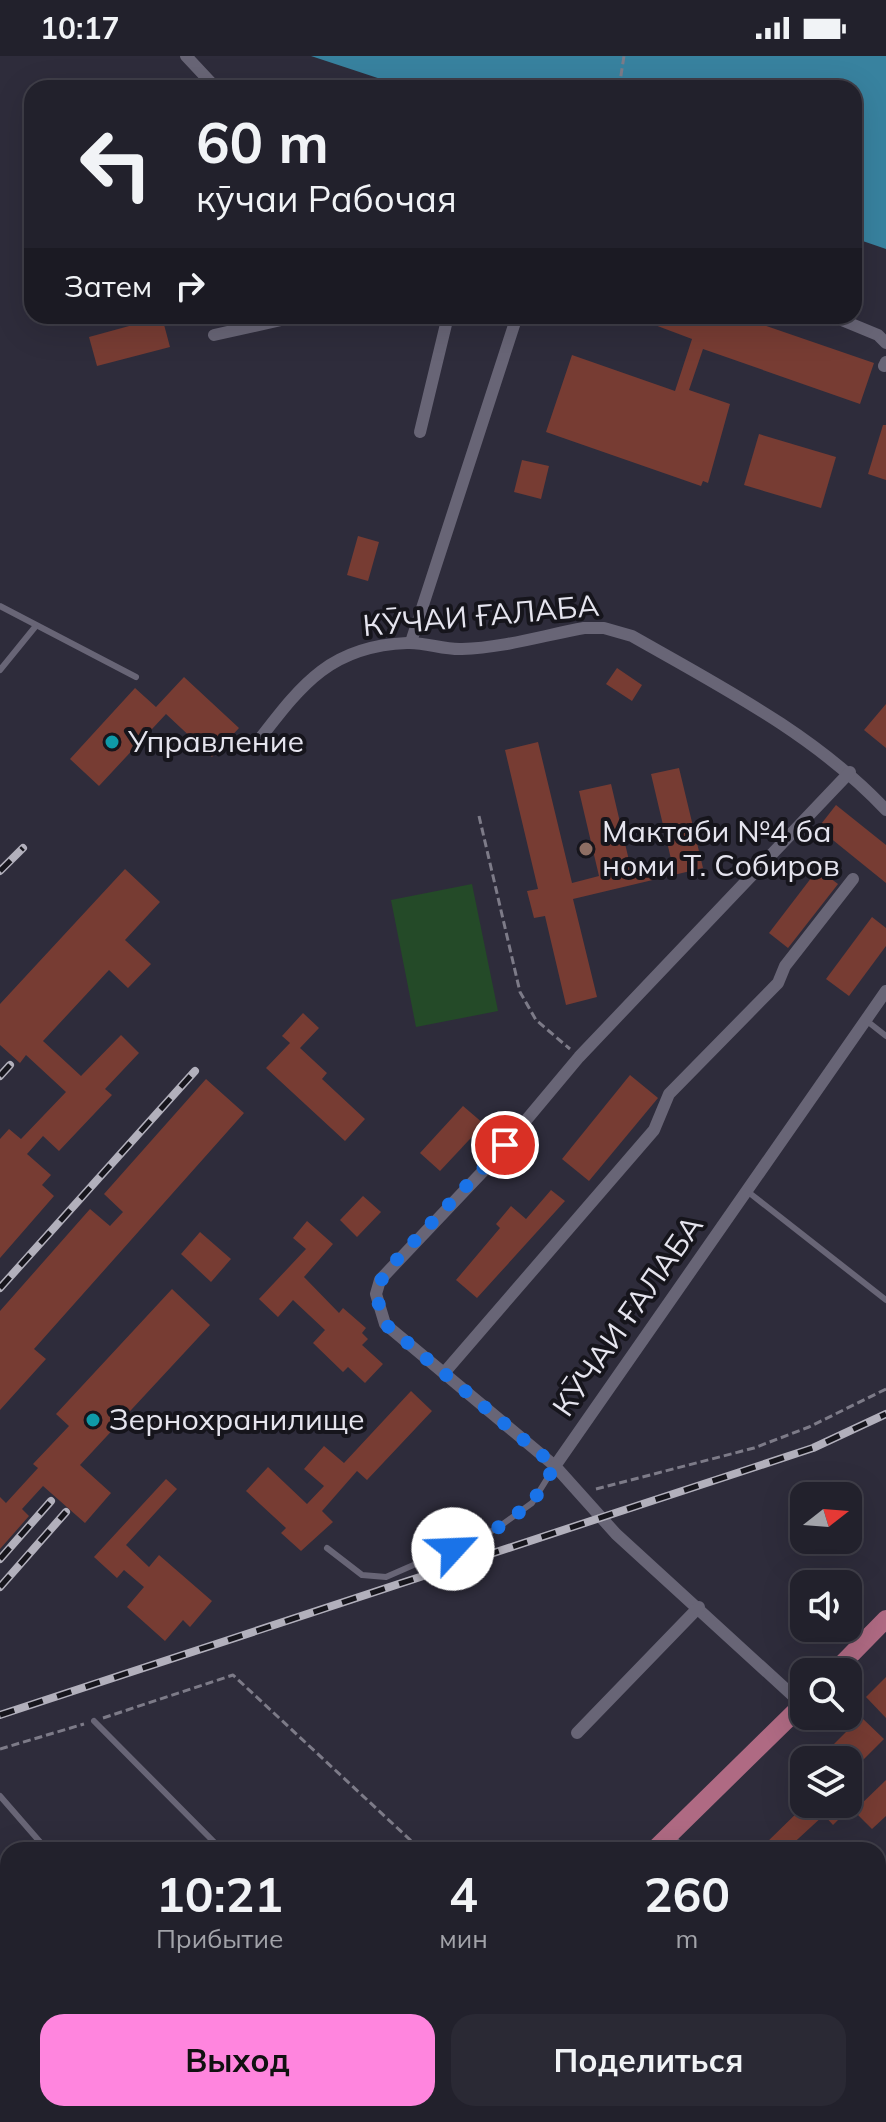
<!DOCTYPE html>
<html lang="ru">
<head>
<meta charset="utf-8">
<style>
  :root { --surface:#22212c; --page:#2a2934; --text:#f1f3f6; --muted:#a2a3a9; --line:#3f3e48; --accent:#ff85de }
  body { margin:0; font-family:Mulish,sans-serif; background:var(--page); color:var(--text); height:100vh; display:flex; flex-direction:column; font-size:30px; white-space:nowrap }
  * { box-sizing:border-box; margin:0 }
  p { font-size:26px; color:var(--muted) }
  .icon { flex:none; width:44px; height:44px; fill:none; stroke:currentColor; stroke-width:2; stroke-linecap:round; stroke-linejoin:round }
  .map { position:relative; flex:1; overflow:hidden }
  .side { position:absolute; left:0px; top:1786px; width:886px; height:280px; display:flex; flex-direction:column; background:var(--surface); border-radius:24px 24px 0 0; box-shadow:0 8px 32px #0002,0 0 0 2px var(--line) }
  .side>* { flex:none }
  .banner { position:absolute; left:24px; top:24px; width:838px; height:244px; border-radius:24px; box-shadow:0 8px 32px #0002,0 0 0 2px var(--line); background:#22212c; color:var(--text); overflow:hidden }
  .needle { width:52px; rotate:73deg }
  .controls { position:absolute; left:790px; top:1426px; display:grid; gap:16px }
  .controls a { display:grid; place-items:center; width:72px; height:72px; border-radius:16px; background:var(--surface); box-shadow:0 8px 32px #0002,0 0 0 2px var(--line); font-size:40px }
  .pin { position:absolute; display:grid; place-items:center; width:68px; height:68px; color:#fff; margin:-34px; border:4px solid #fff; border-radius:50%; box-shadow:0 2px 8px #0007 }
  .me { position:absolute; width:88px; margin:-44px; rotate:65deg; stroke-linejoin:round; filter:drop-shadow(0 0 6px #0008) }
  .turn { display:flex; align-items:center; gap:28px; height:168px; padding:0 40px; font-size:36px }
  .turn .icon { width:104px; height:104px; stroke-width:2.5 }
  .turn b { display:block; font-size:56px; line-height:68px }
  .then { display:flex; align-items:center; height:76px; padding:0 40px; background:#0003; gap:16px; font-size:30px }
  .eta { display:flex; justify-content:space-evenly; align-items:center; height:136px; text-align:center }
  .eta b { font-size:48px; font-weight:700; line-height:56px }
  .button { display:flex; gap:16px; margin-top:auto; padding:16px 40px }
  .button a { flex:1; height:92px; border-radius:24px; background:var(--accent); color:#111; font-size:32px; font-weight:700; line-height:92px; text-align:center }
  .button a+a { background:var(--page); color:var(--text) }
  .status { display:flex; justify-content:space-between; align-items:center; height:56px; padding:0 40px; background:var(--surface); direction:ltr }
  .status svg { height:22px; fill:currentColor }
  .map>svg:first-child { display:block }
  .green { fill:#244a28 }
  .water { fill:#38829f }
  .building { fill:#773c33 }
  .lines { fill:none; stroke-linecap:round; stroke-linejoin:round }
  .path { stroke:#7d7b88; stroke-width:3; stroke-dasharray:8 4; stroke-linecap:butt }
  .service { stroke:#686576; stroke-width:6 }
  .minor { stroke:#686576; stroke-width:12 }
  .primary { stroke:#af6a83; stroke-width:18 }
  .rail-casing { stroke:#b2b0bc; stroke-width:8 }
  .rail { stroke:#16151c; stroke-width:5; stroke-dasharray:15; stroke-linecap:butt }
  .route { stroke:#1a73e8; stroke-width:14; stroke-dasharray:0 25.2 }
  .culture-dot { fill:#0f9aa8; stroke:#16151c; stroke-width:3 }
  .education-dot { fill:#8d6e63; stroke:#16151c; stroke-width:3 }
  .labels { text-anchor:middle; stroke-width:8; stroke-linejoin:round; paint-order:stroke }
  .street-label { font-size:30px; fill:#e5e4ee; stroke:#16151c }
  .poi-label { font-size:30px; fill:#e5e4ee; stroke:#16151c; text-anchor:start }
</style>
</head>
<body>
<div class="status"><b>10:17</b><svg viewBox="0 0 49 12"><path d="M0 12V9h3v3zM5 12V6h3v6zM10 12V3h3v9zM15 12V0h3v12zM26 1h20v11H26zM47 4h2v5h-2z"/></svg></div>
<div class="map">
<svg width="886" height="2066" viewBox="0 0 886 2066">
  <rect width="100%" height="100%" fill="#2e2c3b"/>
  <polygon class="green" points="472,828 498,955 416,971 391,844"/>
  <polygon class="water" points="311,0 886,0 886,193 854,182 854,32 408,32"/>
  <g class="building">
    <polygon points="631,260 737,260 874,307 860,348 703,293 689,334 730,348 708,427 703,425 701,430 546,376 572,299 675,335 692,283"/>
    <polygon points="162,261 170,291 97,310 89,281"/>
    <polygon points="883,369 886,369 886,424 868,418"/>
    <polygon points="759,378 836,401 821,452 744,429"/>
    <polygon points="522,404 549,410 541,443 514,436"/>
    <polygon points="358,480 379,486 368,525 347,519"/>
    <polygon points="617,612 642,629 632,645 606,628"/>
    <polygon points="184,621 239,672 212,701 166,658 99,730 70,703 135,632 156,651"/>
    <polygon points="886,648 886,692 864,674"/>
    <polygon points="538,686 572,827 599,820 579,735 611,728 631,813 671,803 651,718 679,712 703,812 573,843 597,941 566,949 545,860 534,862 527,835 538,833 505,694"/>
    <polygon points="836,749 886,789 886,827 818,772"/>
    <polygon points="125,813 160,846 125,884 151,908 128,932 109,914 43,985 81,1020 121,979 139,997 105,1033 112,1039 59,1095 43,1080 27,1098 51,1119 42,1129 54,1140 0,1202 0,1083 9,1073 21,1083 66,1036 26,999 20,1007 0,989 0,948"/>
    <polygon points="818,813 838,828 788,892 769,877"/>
    <polygon points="872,861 886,872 886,890 849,940 826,923"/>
    <polygon points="303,957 319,972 300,992 327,1017 322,1023 365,1063 345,1085 266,1012 290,987 282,980"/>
    <polygon points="630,1019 658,1042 589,1125 562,1103"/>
    <polygon points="206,1023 244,1057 34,1293 46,1303 0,1354 0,1255 90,1153 110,1170 123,1156 104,1138"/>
    <polygon points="463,1050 484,1068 440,1115 420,1097"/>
    <polygon points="551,1134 565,1145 477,1242 456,1224 500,1172 496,1168 511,1150 526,1163"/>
    <polygon points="363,1140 381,1156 357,1181 340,1164"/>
    <polygon points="307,1165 333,1188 304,1221 339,1257 343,1252 366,1272 362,1277 368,1283 362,1289 383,1308 365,1327 348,1311 343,1316 313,1287 325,1274 293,1244 278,1261 259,1243 306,1193 293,1182"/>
    <polygon points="200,1176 231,1203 211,1226 181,1198"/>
    <polygon points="172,1233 210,1269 80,1409 111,1437 85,1467 43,1430 22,1453 29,1460 0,1493 0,1441 6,1447 38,1412 33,1408 69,1370 56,1358"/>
    <polygon points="411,1335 432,1355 367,1424 357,1415 322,1455 333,1466 301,1495 281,1477 286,1472 246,1435 268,1411 307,1448 324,1430 304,1413 324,1390 344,1407"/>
    <polygon points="166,1423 177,1433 126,1489 149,1511 159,1499 212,1545 190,1571 183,1564 165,1585 127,1551 144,1531 124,1514 117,1522 94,1501"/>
    <polygon points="886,1621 886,1662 866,1641"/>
    <polygon points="861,1661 884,1683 848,1719 848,1704 818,1704"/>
    <polygon points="886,1724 886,1760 872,1773 854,1755"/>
    <polygon points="806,1748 854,1748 833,1769 824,1759 786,1794 759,1794"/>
  </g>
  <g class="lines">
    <g class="path">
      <polyline points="619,32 624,0"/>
      <polyline points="479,760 520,936 536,964 570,993"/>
      <polyline points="596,1433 754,1392 809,1371 886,1333"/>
      <polyline points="103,1662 233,1619 421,1794"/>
      <polyline points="0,1693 84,1668"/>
    </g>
    <g class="service">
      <polyline points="0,550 136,621"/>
      <polyline points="0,614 35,571"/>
      <polyline points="867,965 886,980"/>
      <polyline points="747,1135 886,1244"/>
      <polyline points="327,1492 362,1519 386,1521 496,1473 532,1447 555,1410"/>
      <polyline points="94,1665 222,1794"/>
      <polyline points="0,1740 47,1794"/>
      <polyline points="0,1856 8,1865"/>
      <polyline points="173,2066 182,2058"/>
    </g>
    <g class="minor">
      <polyline points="186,0 216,32"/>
      <polyline points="832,260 878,279 886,287"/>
      <polyline points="214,279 299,260"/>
      <polyline points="884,310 886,306"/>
      <polyline points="420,376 448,260"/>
      <polyline points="411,586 517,260"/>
      <path d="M255,689c45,-58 73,-99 152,-102 18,-1 37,7 55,6 41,-1 83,-14 122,-21h20l28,8c88,50 185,100 254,174"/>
      <polyline points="444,1317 654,1074 669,1038 778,927 785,910 853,823"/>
      <polyline points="555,1410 385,1268 376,1238 380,1224 487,1111 579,1001 850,716"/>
      <polyline points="802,1648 616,1478 555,1410 886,935"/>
      <polyline points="577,1677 699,1551"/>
      <polyline points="668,1780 681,1794"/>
      <polyline points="878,1885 886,1877"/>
      <polyline points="878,1999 886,2007"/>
    </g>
    <g class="primary">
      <polyline points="834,1616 886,1563"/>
      <polyline points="654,1794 804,1647"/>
      <polyline points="387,2066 394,2058"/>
    </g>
    <defs>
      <g id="rail">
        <polyline points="0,815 23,792"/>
        <polyline points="0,1020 10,1009"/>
        <polyline points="0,1232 195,1015"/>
        <polyline points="0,1503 51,1445"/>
        <polyline points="0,1531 66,1456"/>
        <polyline points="0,1659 813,1392 886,1358"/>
      </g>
    </defs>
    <use href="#rail" class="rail-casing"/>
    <use href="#rail" class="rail"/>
  </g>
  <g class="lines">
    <path class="route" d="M453,1493l43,-20 36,-26 23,-37 -170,-142c-9,-22 -11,-37 4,-56l116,-123"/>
  </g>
  <g class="culture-dot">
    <circle cx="112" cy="686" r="8"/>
    <circle cx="93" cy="1364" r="8"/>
  </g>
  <circle class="education-dot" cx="586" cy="793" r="8"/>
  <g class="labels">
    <g class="street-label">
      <text transform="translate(481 560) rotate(-5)" y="10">КӮЧАИ ҒАЛАБА</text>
      <text transform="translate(628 1260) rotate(-55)" y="10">КӮЧАИ ҒАЛАБА</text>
    </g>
    <g class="poi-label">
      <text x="128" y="696">Управление</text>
      <text x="602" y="786">Мактаби №4 ба<tspan x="602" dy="34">номи Т. Собиров</tspan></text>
      <text x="109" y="1374">Зернохранилище</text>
    </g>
  </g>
</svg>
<div class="controls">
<a><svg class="needle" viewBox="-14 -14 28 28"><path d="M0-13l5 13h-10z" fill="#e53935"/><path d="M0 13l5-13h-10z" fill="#a2a3a9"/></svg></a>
<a><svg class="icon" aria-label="sound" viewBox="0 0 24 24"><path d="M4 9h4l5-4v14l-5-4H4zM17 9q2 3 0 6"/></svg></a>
<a><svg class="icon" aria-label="search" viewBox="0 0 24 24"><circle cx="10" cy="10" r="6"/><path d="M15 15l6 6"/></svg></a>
<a><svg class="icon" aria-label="layers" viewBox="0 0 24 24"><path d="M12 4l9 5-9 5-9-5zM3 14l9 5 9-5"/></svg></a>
</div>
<div class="pin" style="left:505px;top:1089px;background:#d93025"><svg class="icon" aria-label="arrive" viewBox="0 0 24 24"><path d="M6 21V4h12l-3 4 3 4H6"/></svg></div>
<svg class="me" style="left:453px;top:1493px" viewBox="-20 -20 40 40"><circle r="19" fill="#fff"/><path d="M0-13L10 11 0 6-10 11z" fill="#1a73e8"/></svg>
<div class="banner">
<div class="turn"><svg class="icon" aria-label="left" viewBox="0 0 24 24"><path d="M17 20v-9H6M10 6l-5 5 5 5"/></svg><div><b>60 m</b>кӯчаи Рабочая</div></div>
<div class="then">Затем<svg class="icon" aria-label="right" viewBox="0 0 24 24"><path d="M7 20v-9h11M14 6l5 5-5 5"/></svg></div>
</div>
<section class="side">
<div class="eta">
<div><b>10:21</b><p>Прибытие</p></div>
<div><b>4</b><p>мин</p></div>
<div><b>260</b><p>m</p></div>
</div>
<div class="button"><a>Выход</a><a>Поделиться</a></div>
</section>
</div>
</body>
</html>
